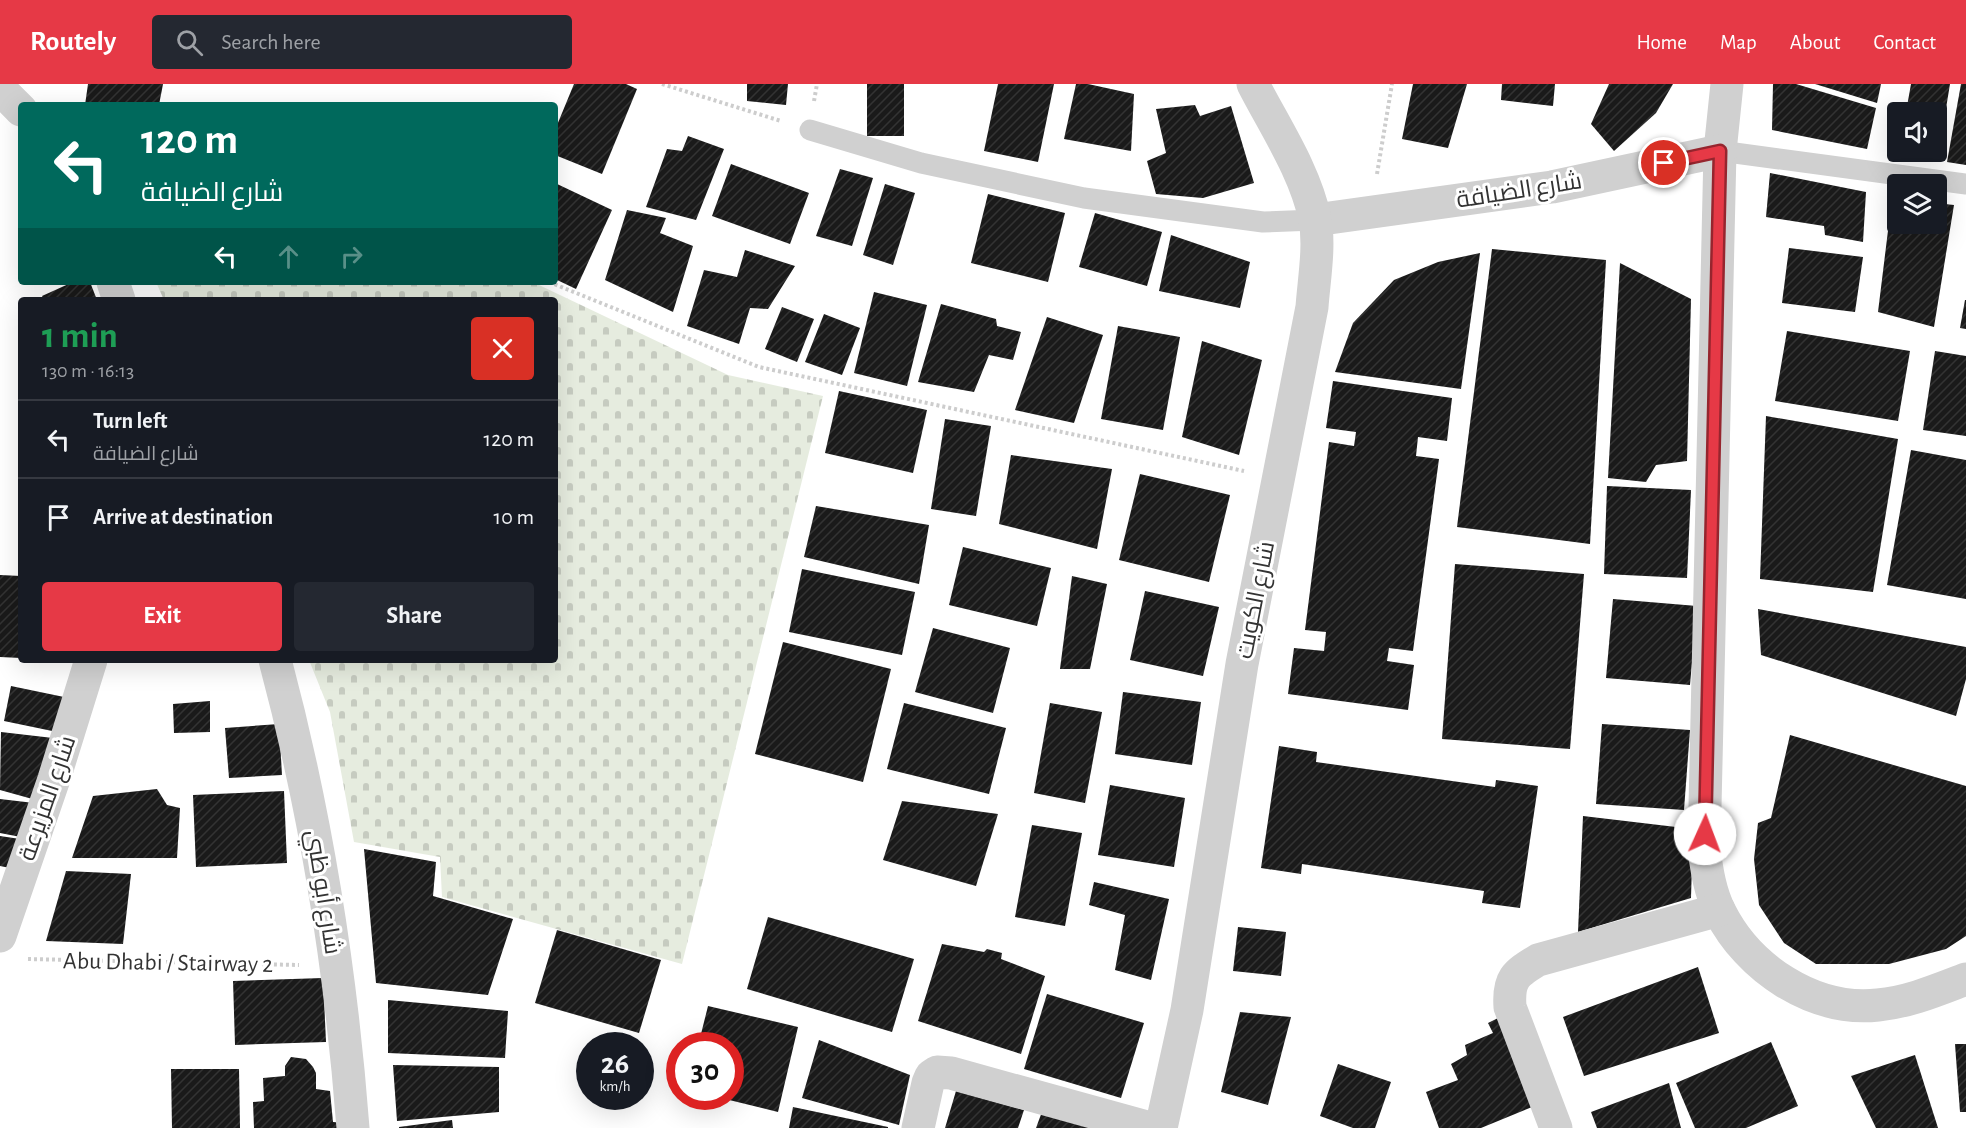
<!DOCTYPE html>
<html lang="en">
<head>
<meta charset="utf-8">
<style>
  :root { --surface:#171b24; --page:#242831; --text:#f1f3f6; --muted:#9ea1a6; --line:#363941; --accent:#e63946 }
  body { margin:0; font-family:"Alegreya Sans",Cairo,sans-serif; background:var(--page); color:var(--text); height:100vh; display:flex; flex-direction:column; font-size:22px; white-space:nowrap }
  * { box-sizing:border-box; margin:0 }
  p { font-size:20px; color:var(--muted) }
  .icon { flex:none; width:33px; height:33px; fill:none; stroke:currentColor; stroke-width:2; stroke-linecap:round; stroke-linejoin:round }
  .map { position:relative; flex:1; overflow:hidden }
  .panel { position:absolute; left:18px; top:213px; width:540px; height:366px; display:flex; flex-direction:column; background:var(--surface); border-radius:6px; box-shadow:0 6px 24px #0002 }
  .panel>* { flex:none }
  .hud { position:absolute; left:18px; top:18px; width:540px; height:183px; border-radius:6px; box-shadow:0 6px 24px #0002; background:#00695c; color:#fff; overflow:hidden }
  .fabs { position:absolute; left:1887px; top:18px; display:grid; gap:12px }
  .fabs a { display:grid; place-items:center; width:60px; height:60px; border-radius:6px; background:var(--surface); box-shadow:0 6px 24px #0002; font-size:30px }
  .speed { position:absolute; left:576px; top:948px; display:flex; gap:12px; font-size:30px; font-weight:700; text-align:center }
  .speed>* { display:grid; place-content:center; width:78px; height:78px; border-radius:50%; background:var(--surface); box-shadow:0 6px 24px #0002; line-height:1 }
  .speed small { font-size:15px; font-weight:400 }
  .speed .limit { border:9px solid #d22; background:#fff; color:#111 }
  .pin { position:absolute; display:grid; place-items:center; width:51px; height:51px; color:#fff; margin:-26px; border:3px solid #fff; border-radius:50%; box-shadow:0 2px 6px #0007 }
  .me { position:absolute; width:66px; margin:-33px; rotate:2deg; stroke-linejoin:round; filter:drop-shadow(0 0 4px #0008) }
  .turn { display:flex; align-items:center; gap:21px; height:126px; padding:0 24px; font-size:27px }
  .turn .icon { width:78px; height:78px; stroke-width:2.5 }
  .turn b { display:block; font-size:42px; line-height:51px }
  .lanes { display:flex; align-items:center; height:57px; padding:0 24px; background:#0003; justify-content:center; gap:30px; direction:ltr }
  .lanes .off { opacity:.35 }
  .round { display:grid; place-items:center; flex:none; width:63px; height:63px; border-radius:6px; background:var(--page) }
  .head { display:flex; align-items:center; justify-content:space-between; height:102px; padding:0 24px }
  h1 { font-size:36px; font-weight:600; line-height:45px; color:#1e9e55 }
  .button { display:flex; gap:12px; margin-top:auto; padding:12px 24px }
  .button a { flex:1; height:69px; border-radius:6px; background:var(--accent); color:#fff; font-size:24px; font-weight:600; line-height:69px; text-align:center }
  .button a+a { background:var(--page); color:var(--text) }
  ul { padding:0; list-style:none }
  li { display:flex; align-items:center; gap:18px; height:78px; padding:0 24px; border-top:2px solid var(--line) }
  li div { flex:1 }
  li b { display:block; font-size:22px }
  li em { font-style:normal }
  header { display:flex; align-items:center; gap:36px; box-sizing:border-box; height:84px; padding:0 30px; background:var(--accent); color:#fff }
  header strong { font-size:28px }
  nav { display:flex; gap:33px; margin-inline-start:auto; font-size:21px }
  .search { width:420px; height:54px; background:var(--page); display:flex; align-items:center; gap:15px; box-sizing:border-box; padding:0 21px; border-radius:6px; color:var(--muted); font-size:22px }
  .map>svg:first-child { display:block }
  .cemetery { fill:url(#cemetery-stones) }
  .building { fill:url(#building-hatch) }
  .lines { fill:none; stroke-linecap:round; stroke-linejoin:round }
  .path { stroke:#cdcdcd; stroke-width:4; stroke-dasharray:3 3; stroke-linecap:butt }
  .lane { stroke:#d0d0d0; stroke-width:21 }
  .street { stroke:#d0d0d0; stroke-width:33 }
  .route-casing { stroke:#96252e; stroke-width:15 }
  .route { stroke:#e63946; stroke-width:10 }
  .labels { text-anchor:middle; stroke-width:6; stroke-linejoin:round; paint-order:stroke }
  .street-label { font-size:24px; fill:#333; stroke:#fff }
</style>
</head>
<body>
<header>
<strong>Routely</strong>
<div class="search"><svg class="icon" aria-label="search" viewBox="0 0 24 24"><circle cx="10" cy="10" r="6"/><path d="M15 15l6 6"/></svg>Search here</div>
<nav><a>Home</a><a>Map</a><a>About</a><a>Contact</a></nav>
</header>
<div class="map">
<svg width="1966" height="1044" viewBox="0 0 1966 1044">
  <defs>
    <pattern id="cemetery-stones" width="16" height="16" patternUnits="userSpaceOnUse" patternTransform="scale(1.5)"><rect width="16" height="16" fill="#e6ecdf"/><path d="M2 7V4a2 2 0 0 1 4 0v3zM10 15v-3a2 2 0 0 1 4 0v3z" fill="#c6cbc0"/></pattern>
    <pattern id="building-hatch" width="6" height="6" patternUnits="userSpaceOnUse" patternTransform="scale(1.5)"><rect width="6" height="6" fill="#1a1a1a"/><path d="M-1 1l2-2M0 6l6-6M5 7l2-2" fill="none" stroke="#333"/></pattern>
  </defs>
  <rect width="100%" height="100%" fill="#fff"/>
  <polygon class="cemetery" points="156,198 524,198 539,201 728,291 823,312 682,880 442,813 440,773 354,758 330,628 309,576 555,576 555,216 164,216"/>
  <g class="building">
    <polygon points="88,0 163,0 159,21 85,21"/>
    <polygon points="574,0 626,0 637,5 602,90 555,71 555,46"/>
    <polygon points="747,0 788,0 786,21 747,17"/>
    <rect x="867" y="0" width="37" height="52"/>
    <polygon points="998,0 1054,0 1038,78 984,67"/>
    <polygon points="1076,0 1088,0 1134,10 1131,67 1064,55"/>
    <polygon points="1413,0 1467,0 1448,64 1402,55"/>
    <polygon points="1502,0 1555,0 1553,22 1501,16"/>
    <polygon points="1609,0 1673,0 1656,29 1614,67 1591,40"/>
    <polygon points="1773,0 1796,0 1876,24 1867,65 1772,46"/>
    <polygon points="1815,0 1881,0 1877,19"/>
    <polygon points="1911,0 1950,0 1939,67 1936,67 1936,28 1906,28"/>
    <polygon points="1961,0 1966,0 1966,81 1947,78"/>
    <polygon points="1195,21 1200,32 1231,22 1254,99 1203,114 1156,110 1147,77 1166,69 1156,25"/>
    <polygon points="688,52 724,65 696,136 646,123 667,65 682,67"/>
    <polygon points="731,80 809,109 790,160 712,132"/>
    <polygon points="840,85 873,94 852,162 816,152"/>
    <polygon points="1770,89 1866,108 1863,158 1825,151 1824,142 1766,133"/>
    <polygon points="555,99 612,126 576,205 555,195"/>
    <polygon points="885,100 915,109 893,181 863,171"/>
    <polygon points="988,110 1065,129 1048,198 971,179"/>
    <polygon points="1892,114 1898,114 1898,140 1936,140 1936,119 1954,121 1934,243 1878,228"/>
    <polygon points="627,126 666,134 660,149 693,162 673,228 605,196"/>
    <polygon points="1095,129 1162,148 1147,202 1079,183"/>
    <polygon points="1171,151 1250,178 1240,224 1159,207"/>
    <polygon points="1789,164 1863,173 1855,228 1782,219"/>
    <polygon points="1492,165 1606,176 1590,460 1457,443"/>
    <polygon points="745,166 795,182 768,225 750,224 739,260 687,242 704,186 737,193"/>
    <polygon points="1480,169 1461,305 1335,288 1353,239 1394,196 1438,178"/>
    <polygon points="1620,179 1691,215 1687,377 1656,381 1646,398 1608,394"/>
    <polygon points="73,198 90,198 97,216 44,216 42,212"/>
    <polygon points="874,208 927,221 907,302 854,289"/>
    <polygon points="1965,216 1966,216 1966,245 1960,244"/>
    <polygon points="941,220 996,235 997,242 1021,248 1013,276 989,271 974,308 918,298"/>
    <polygon points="782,223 814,235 797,278 765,265"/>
    <polygon points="824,230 860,244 842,291 805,278"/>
    <polygon points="1047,233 1103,251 1074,339 1015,326"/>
    <polygon points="1118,242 1180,253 1163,346 1101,335"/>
    <polygon points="1787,247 1910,267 1898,337 1775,317"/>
    <polygon points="1202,257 1262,276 1239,371 1182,353"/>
    <polygon points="1935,267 1966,272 1966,352 1923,346"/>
    <polygon points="1333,297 1452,314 1447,357 1418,353 1416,372 1439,375 1413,567 1389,564 1387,577 1414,581 1408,626 1288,610 1294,564 1324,567 1326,548 1305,546 1329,358 1354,362 1356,348 1326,344"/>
    <polygon points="839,307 927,326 913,389 825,369"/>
    <polygon points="1766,332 1898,355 1873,508 1760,495"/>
    <polygon points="945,335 991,342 976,432 931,425"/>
    <polygon points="1911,366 1966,376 1966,515 1887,501"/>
    <polygon points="1011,371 1112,385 1097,465 999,440"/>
    <polygon points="1140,390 1230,411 1209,498 1119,476"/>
    <polygon points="1607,402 1691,406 1687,494 1604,490"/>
    <polygon points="816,422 929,441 919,500 804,473"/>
    <polygon points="963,463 1051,484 1037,542 949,521"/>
    <polygon points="1455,480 1584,490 1570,665 1442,655"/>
    <polygon points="802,485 915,508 902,571 789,548"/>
    <polygon points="0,491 21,492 21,574 0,573"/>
    <polygon points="1072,492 1107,500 1090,585 1060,585"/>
    <polygon points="1145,507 1219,523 1203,592 1130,576"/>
    <polygon points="1613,515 1697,522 1690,601 1606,594"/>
    <polygon points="1758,525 1966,563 1966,595 1956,632 1761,571"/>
    <polygon points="933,544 1010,564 993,629 915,608"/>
    <polygon points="783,558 891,585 863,698 755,670"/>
    <polygon points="11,602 64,613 57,648 4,637"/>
    <polygon points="1123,608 1201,618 1192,681 1115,670"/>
    <polygon points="210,617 210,648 174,649 173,620"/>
    <polygon points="904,619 1006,644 989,710 887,685"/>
    <polygon points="1050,619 1102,628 1085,719 1034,709"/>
    <polygon points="279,640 282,691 229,694 225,644"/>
    <polygon points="1602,640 1690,646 1684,726 1596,720"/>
    <polygon points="1,648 53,654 36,716 0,706"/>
    <polygon points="1790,651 1966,702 1966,852 1946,865 1889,880 1816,880 1784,859 1759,821 1754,775 1758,739 1771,734"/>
    <polygon points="1279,662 1317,668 1316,678 1495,703 1496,696 1538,702 1520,824 1482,819 1484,807 1302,780 1301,790 1261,784"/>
    <polygon points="1110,701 1185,714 1174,783 1098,771"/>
    <polygon points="157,705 167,721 180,724 177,774 72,774 93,712"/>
    <polygon points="284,707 287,779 196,783 193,711"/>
    <polygon points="0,715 34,719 26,754 0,749"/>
    <polygon points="902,717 998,730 976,802 883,776"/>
    <polygon points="1583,732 1693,745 1691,814 1578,848"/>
    <polygon points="1032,741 1082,749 1065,842 1015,833"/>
    <polygon points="0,752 20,755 15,785 0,782"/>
    <polygon points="364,765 436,778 433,812 513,835 488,911 376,899"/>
    <polygon points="66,787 131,790 123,860 46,857"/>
    <polygon points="1094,798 1169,815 1151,896 1115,886 1125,831 1089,821"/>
    <polygon points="768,833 914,875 892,948 747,905"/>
    <polygon points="1238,843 1286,848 1281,892 1233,887"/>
    <polygon points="557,846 661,876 639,949 535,919"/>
    <polygon points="942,860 984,868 987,865 1002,869 1001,875 1045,892 1021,970 918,937"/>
    <polygon points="1698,883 1719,949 1584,992 1563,933"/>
    <polygon points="323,894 326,958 235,961 233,897"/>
    <polygon points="1047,910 1144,939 1121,1014 1024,985"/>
    <polygon points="388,916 508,927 505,974 388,969"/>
    <polygon points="708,922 798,943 778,1028 717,1013 730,1012 730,962 698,962"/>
    <polygon points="1240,928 1291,933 1268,1021 1221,1008"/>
    <polygon points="1500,933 1537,1021 1481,1044 1439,1044 1426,1008 1458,996 1451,980 1467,971 1465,961 1493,949 1488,939"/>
    <polygon points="819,956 910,991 899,1041 802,1014"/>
    <polygon points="1771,958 1798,1022 1746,1044 1695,1044 1676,999"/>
    <polygon points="1955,960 1966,960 1966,1028 1960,1028"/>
    <polygon points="1915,971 1938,1044 1876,1044 1851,992"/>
    <polygon points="291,973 306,975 313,983 316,989 316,1005 330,1007 333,1038 345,1039 345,1044 254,1044 253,1018 264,1017 263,994 285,992 285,982"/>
    <polygon points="1338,980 1391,998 1375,1044 1353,1044 1320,1032"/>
    <polygon points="393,981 499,983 499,1028 397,1037"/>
    <polygon points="171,985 239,985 240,1044 172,1044"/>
    <polygon points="1669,999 1681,1044 1597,1044 1591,1028"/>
    <polygon points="956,1007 1024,1026 1018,1044 945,1044"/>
    <polygon points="793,1023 888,1043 888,1044 789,1044"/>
    <polygon points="1043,1025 1100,1044 1036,1044"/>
    <polygon points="452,1036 453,1044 399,1044 399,1043"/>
  </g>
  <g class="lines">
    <g class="path">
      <polyline points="662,0 781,37"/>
      <polyline points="814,17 817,0"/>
      <polyline points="1377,90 1392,0"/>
      <polyline points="549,198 759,283 1244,387"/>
      <polyline points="28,875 299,881"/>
    </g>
    <g class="lane">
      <polyline points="810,46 921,79 1084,114 1263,138 1315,136"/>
      <polyline points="1720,67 1966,100"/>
    </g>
    <g class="street">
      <path d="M1727,0l-7,67 -16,699c3,21 6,42 16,62 28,56 93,100 158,93 31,-3 59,-15 88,-26"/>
      <polyline points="0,5 21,26"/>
      <polyline points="1315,136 1552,103 1720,67"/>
      <polyline points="113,198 119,216"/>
      <path d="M275,576c41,153 66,310 78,468"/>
      <polyline points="0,852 54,695 91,576"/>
      <polyline points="918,1044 928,999 931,992 937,988 951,989 1150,1044"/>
      <path d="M1161,1044l26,-118 55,-346 70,-357c2,-28 8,-60 3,-88 -10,-48 -40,-92 -62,-135"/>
      <path d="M1556,1044l-46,-121c-2,-28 5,-33 28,-47l181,-50"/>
    </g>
  </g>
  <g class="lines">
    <defs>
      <polyline id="route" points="1664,79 1720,67 1705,750"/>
    </defs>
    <use href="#route" class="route-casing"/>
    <use href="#route" class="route"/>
  </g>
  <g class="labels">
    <g class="street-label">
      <text transform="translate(1519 106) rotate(-9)" y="8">شارع الضيافة</text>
      <text transform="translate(1255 516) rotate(-79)" y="8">شارع الكويت</text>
      <text transform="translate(47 714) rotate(-71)" y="8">شارع المزيرعة</text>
      <text transform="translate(324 808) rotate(81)" y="8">شارع أبو ظبي</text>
      <text transform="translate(168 878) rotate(1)" y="8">Abu Dhabi / Stairway 2</text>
    </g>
  </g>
</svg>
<div class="fabs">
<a><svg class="icon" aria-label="sound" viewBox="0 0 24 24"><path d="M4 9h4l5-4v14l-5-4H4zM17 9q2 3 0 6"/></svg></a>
<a><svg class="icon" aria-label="layers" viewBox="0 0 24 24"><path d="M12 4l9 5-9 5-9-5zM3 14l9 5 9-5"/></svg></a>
</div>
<div class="speed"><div>26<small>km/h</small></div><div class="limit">30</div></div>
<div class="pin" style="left:1664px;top:79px;background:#d93025"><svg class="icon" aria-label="arrive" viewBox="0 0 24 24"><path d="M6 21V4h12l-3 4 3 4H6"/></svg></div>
<svg class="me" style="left:1705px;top:750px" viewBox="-20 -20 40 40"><circle r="19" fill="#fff"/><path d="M0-13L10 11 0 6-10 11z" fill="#e63946"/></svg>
<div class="hud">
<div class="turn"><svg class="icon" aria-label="left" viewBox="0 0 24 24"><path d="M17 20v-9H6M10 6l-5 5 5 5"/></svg><div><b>120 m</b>شارع الضيافة</div></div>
<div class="lanes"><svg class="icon" aria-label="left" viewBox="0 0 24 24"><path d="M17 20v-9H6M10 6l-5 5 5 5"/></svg><svg class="icon off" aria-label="ahead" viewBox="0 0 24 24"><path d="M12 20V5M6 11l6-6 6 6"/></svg><svg class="icon off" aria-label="right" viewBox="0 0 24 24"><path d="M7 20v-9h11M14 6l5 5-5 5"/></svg></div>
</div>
<section class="panel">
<div class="head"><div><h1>1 min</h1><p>130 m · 16:13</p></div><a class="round" style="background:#d93025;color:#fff"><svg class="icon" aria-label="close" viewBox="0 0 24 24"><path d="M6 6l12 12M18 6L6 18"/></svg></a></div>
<ul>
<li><svg class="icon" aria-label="left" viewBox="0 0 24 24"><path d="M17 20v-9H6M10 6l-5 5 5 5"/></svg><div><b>Turn left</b><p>شارع الضيافة</p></div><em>120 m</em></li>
<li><svg class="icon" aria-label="arrive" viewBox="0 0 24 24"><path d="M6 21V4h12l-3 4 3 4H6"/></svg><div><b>Arrive at destination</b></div><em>10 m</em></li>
</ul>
<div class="button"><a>Exit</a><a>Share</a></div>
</section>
</div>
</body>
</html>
